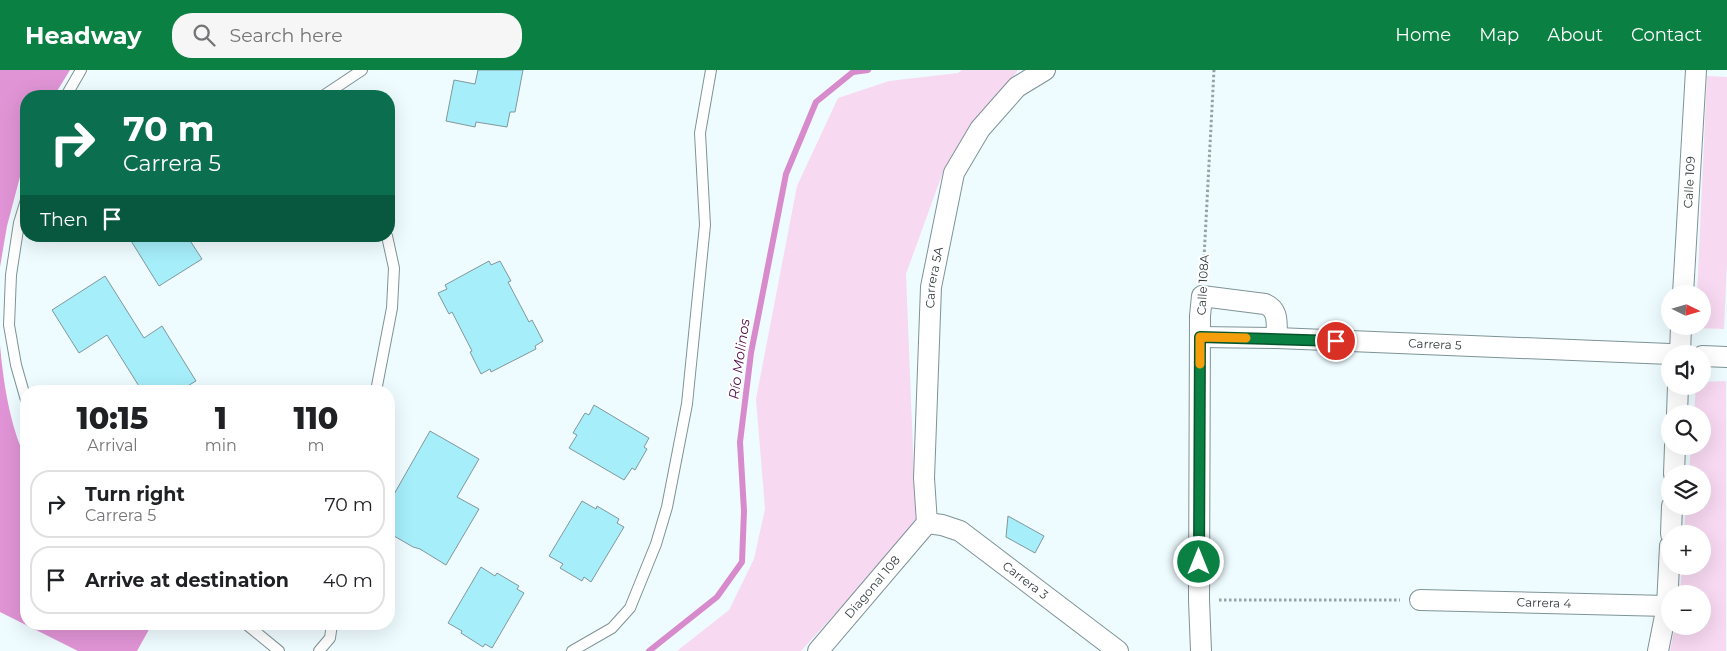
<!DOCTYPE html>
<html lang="en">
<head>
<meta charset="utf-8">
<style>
  :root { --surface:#fff; --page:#f6f6f6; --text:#202124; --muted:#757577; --line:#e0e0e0; --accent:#0b8043 }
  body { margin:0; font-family:Montserrat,sans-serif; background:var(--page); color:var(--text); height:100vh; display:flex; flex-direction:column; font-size:19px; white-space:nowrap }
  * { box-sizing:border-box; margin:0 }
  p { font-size:16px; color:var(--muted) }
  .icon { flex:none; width:28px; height:28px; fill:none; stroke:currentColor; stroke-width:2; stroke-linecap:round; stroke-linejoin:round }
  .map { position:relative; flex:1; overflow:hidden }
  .side { position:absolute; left:20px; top:315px; width:375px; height:245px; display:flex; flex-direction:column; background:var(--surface); border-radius:20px; box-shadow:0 5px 20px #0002 }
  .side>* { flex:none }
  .guide { position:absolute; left:20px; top:20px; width:375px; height:152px; border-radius:20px; box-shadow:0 5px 20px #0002; background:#0b6e4f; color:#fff; overflow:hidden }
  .needle { width:32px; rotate:95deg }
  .fabs { position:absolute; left:1661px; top:215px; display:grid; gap:10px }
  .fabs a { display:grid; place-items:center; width:50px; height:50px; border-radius:50%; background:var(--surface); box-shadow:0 5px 20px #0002; font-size:25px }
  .pin { position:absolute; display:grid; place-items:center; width:42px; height:42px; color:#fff; margin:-21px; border:2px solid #fff; border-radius:50%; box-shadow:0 1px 5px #0007 }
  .me { position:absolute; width:55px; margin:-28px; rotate:0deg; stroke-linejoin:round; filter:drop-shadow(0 0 4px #0008) }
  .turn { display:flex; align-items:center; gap:18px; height:105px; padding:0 20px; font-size:22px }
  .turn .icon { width:65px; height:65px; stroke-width:2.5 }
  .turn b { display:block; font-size:35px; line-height:42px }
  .then { display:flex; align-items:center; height:48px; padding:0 20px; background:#0003; gap:10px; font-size:19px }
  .eta { display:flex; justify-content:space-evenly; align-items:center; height:85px; text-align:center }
  .eta b { font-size:30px; font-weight:800; line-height:35px }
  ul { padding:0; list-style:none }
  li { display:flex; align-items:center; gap:15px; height:68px; margin:0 10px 8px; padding:0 10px; border:2px solid var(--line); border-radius:20px }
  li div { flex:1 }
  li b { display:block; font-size:19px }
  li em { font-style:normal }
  header { display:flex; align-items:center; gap:30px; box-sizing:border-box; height:70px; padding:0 25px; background:var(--accent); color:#fff }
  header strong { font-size:24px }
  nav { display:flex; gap:28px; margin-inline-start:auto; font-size:18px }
  .search { width:350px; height:45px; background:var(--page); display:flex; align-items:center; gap:12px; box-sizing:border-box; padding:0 18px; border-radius:20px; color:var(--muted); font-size:19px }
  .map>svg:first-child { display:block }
  .green { fill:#f7d9f2 }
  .forest { fill:#e094d5 }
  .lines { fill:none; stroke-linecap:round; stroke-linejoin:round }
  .stream { stroke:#d78bcc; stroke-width:6 }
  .building { fill:#a5eefa; stroke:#82979b }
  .service-casing { stroke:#7e9396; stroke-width:12 }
  .minor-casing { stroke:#7e9396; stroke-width:22 }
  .path { stroke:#97a2a4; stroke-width:3; stroke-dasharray:2.5 2.5; stroke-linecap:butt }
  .service { stroke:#fff; stroke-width:10 }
  .minor { stroke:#fff; stroke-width:20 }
  .route-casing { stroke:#07532c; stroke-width:12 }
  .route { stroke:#0b8043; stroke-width:9 }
  .slow { stroke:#f59e0b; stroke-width:9 }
  .labels { text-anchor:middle; stroke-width:4; stroke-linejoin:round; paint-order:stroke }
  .street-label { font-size:12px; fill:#333c3d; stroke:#fff }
  .water-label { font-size:14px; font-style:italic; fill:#4f0b4a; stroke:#fff }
</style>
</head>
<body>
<header>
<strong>Headway</strong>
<div class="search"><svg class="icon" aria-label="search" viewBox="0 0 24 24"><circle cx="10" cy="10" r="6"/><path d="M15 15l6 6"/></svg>Search here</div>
<nav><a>Home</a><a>Map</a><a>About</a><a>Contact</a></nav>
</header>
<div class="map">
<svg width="1727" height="581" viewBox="0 0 1727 581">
  <rect width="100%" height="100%" fill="#effcff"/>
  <g class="green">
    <polygon points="962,0 1018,0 943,102 906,204 916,455 801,581 677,581 729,540 754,489 765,439 756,329 797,116 838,28 889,11 958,3"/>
    <polygon points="1707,6 1727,7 1727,192 1724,259 1695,258 1696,256 1702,256 1702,224 1697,224"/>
    <polygon points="1726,311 1726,581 1670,581 1675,556 1702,556 1702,524 1680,524 1682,496 1702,496 1702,464 1684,464 1686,436 1702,436 1702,404 1689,404 1691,376 1702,376 1702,344 1694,344 1696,316 1702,316 1703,312"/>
  </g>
  <g class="forest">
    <polygon points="0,0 70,0 54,26 26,26 26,84 7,156 0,197"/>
    <path d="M0,275c3,35 10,82 26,114v165h126l-15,27h-59l-78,-39z"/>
  </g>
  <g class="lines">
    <polyline class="stream" points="649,581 717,527 742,492 744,441 740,372 751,283 786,104 816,32 853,2 868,0"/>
  </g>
  <g class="building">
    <polygon points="478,0 523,0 515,42 510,42 507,57 476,52 475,57 446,51 454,10 475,14"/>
    <polygon points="128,166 187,166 202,189 159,216"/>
    <polygon points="489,191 491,195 500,191 511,211 508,212 529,252 532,250 543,271 535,276 536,279 491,302 490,299 481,304 470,282 472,281 452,242 449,244 438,223 447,219 445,215"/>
    <polygon points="105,206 144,268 162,256 196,311 179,321 142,321 107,265 79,283 52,240"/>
    <polygon points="594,335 649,368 644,377 647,379 635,400 632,398 624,410 569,378 577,365 573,363 585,343 589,345"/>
    <polygon points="430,361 479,389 457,427 479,439 446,495 420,479 413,477 389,463 389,433"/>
    <polygon points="582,431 596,439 597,436 619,449 617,453 624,457 591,512 584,507 582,511 560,498 563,494 549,486"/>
    <polygon points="1008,446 1044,466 1035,483 1006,467"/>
    <polygon points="481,497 495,506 497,503 519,516 517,519 524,523 492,578 485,574 483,577 461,563 462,561 448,553"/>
  </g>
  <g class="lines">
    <defs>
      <g id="service">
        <polyline points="66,26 81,0"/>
        <polyline points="323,26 362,0"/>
        <polyline points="26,130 19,153 11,205 9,255 16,295 26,330"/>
        <polyline points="376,321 392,238 394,198 387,166"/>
        <polyline points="246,554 279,581"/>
        <polyline points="319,581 330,568 332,554"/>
        <polyline points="572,581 612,558 630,538 656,474 667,437 687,334 705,155 700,63 711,0"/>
      </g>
      <g id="minor">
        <path id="s1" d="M1683,224l13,-224"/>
        <path id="s2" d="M1200,267l77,1 393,16"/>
        <polyline points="1680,284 1681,256"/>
        <polyline points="1702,286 1727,287"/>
        <polyline points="1677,344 1678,316"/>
        <polyline points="1674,404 1675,376"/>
        <path id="s3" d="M927,453l-3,-45 7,-191 23,-114 26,-44 37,-42 28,-17"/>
        <path id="s4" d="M927,453l15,2 18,6 158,120"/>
        <polyline points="1671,464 1672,436"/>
        <path id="s5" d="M1420,530l247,6"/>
        <path id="s6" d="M818,581l109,-128"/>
        <path d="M1201,581l-2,-51 1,-284 2,-20 63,8c15,6 11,21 12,34"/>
        <polyline points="1658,581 1667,536 1670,476"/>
      </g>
    </defs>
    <use href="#service" class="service-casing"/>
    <use href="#minor" class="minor-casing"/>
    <g class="path">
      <polyline points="1203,207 1214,0"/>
      <polyline points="1219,530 1400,530"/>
    </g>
    <use href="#service" class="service"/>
    <use href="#minor" class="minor"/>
  </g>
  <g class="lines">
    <defs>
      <polyline id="route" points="1199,492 1200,267 1336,271"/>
    </defs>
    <use href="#route" class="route-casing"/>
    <use href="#route" class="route"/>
    <polyline class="slow" points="1200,294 1200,267 1246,268"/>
  </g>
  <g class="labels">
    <g class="street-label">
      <text dy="4" stroke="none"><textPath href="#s1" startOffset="112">Calle 109</textPath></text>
      <text dy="4" stroke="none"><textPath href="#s3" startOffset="246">Carrera 5A</textPath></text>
      <text transform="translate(1203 215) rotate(-87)" y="4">Calle 108A</text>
      <text dy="4" stroke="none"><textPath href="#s2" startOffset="235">Carrera 5</textPath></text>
      <text dy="4" stroke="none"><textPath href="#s4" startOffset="116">Carrera 3</textPath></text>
      <text dy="4" stroke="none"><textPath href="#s6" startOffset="84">Diagonal 108</textPath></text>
      <text dy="4" stroke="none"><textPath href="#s5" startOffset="124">Carrera 4</textPath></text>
    </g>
    <g class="water-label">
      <text transform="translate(739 289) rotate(-82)" y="5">Río Molinos</text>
    </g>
  </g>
</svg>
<div class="fabs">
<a><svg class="needle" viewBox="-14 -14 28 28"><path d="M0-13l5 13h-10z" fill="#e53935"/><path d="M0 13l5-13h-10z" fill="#757577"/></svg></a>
<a><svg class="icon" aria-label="sound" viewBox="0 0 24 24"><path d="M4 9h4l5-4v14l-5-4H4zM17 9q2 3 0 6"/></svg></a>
<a><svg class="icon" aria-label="search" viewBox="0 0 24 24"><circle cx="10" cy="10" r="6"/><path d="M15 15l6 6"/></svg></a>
<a><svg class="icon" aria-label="layers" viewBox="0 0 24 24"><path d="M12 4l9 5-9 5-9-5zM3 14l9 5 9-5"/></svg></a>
<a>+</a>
<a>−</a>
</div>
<div class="pin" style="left:1336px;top:271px;background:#d93025"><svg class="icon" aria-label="arrive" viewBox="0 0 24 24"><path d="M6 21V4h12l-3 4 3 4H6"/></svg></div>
<svg class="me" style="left:1199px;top:492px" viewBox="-20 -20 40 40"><circle r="17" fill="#0b8043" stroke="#fff" stroke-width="3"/><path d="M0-11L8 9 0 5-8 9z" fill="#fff"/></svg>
<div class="guide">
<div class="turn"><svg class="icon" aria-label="right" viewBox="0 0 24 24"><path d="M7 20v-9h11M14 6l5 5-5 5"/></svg><div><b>70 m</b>Carrera 5</div></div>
<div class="then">Then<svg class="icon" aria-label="arrive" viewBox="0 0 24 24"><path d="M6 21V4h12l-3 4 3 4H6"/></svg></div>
</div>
<section class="side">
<div class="eta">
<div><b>10:15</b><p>Arrival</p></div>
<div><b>1</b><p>min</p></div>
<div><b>110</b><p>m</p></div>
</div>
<ul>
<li><svg class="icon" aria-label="right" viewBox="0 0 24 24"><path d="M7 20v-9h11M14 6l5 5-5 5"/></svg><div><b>Turn right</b><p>Carrera 5</p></div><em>70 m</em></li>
<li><svg class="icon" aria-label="arrive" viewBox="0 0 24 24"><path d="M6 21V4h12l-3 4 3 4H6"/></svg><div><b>Arrive at destination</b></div><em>40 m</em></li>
</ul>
</section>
</div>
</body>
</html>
